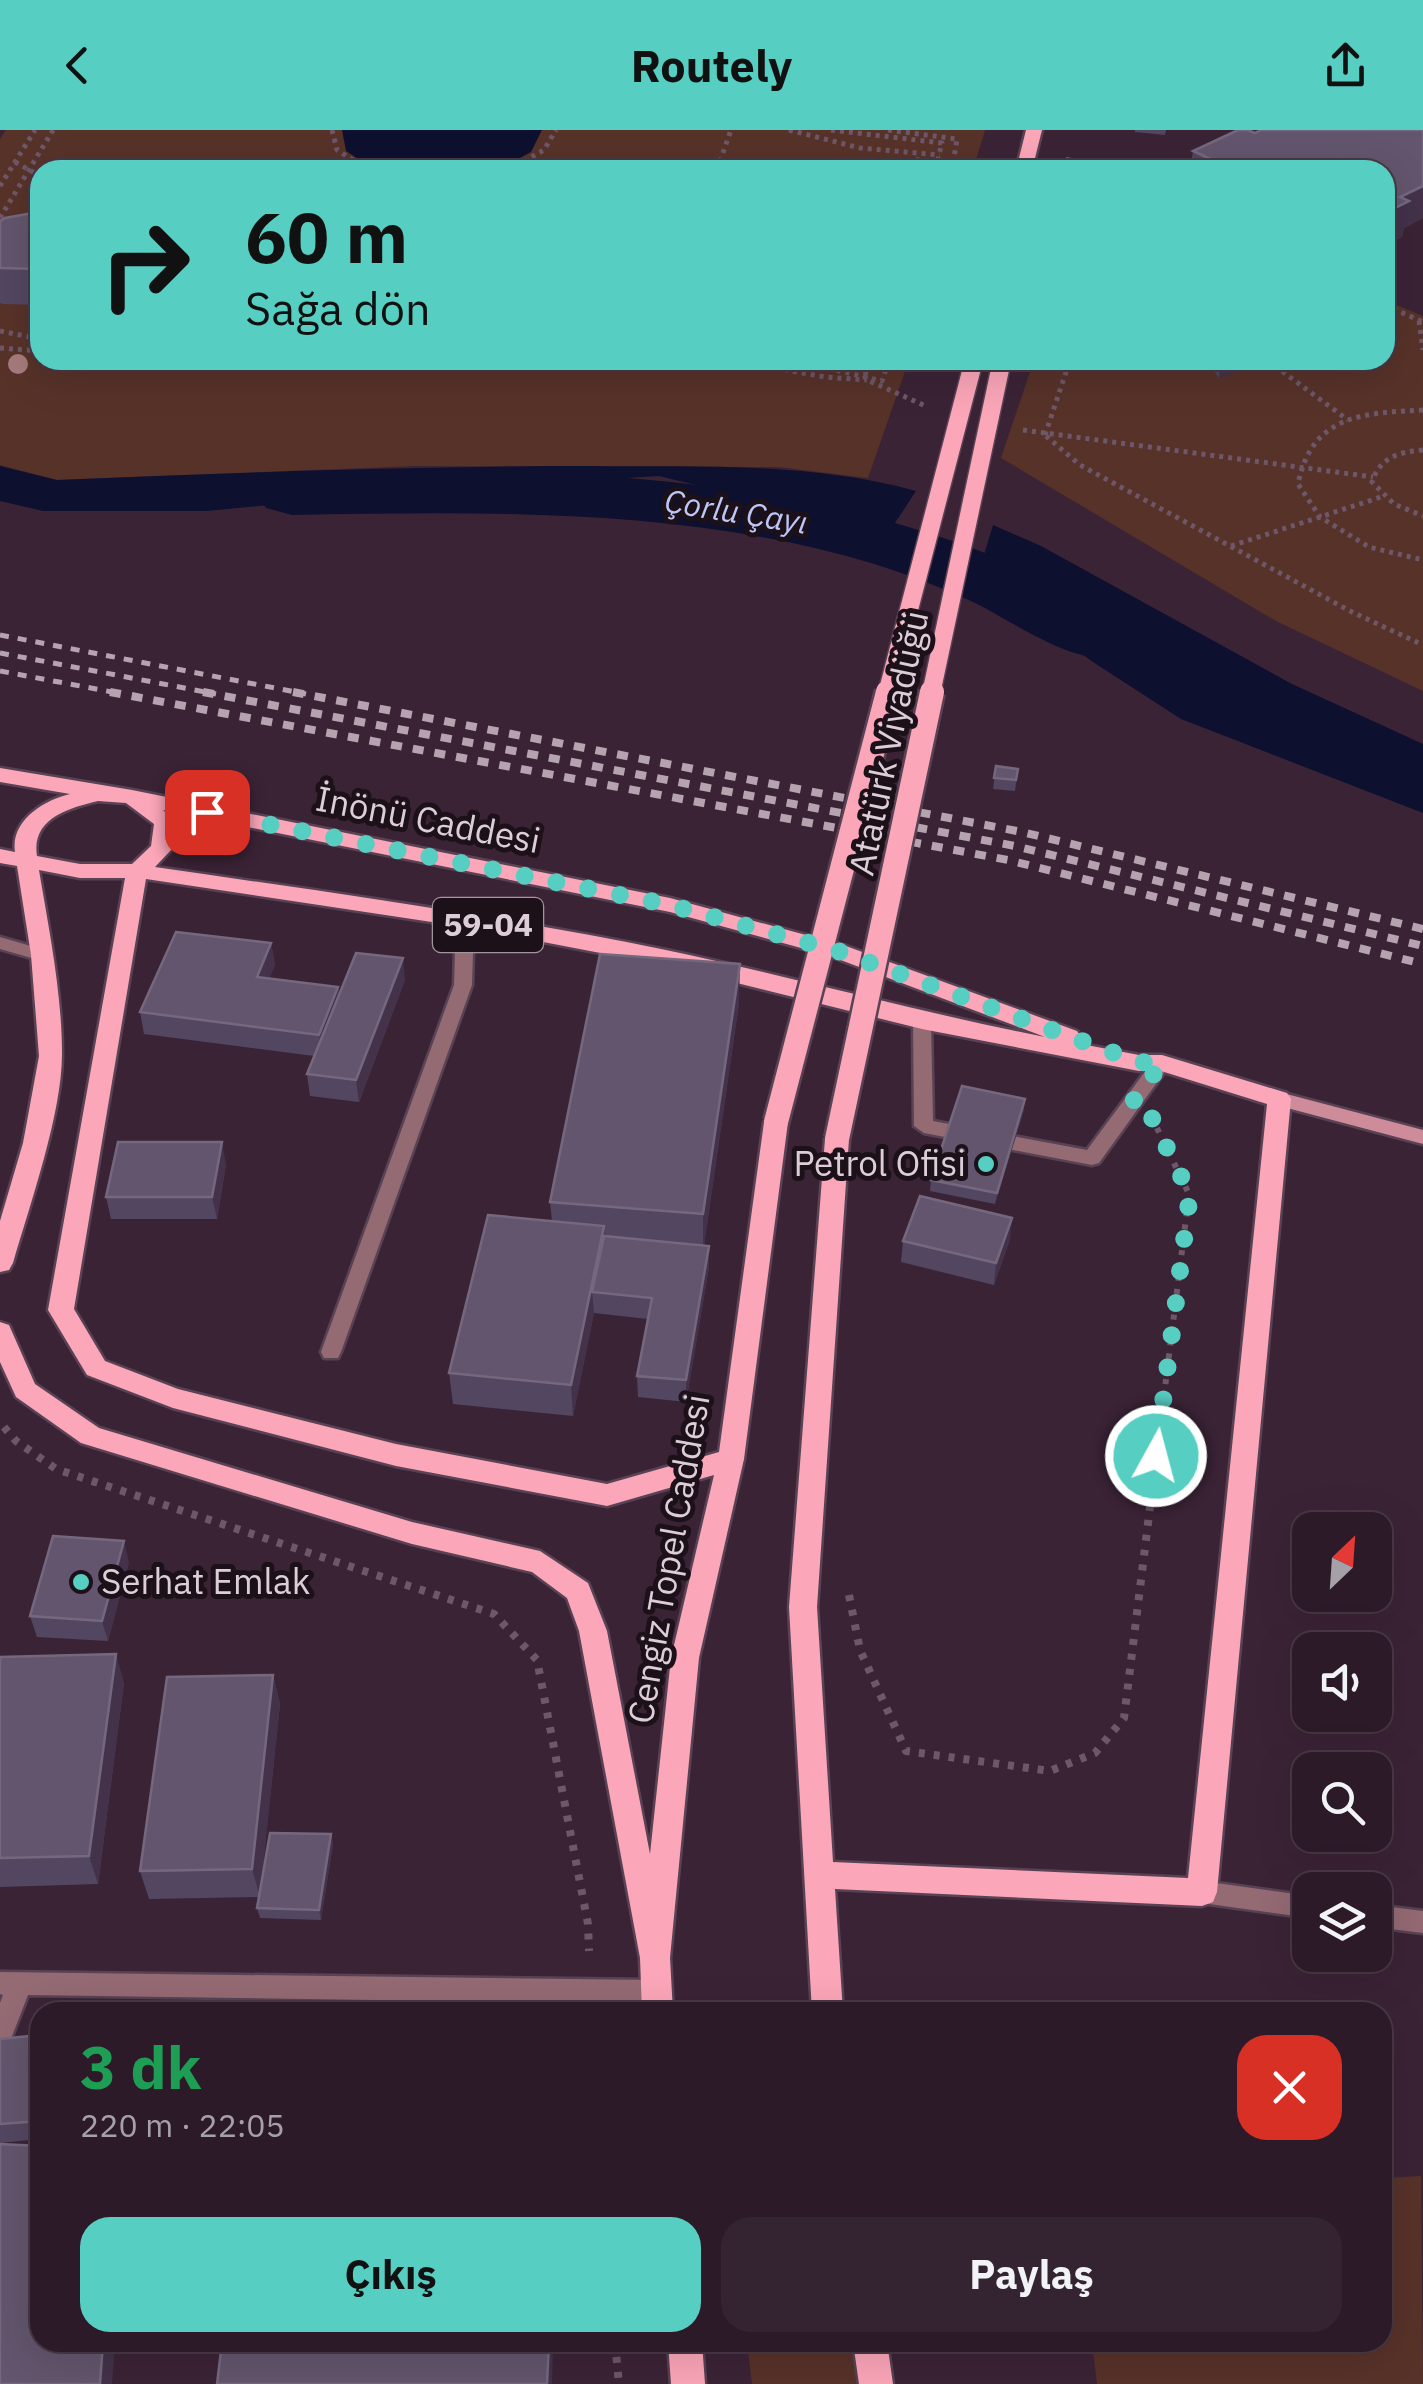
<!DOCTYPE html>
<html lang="tr">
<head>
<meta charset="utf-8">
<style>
  :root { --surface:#2c1a28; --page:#342330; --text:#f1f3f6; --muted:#a6a1a8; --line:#483845; --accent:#57cec2 }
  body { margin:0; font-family:"IBM Plex Sans",sans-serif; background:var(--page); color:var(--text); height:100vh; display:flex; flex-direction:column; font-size:38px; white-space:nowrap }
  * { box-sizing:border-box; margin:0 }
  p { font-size:32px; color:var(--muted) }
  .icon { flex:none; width:55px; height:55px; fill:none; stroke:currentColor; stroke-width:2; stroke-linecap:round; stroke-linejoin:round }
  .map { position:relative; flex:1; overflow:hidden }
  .drawer { position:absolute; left:30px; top:1872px; width:1362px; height:350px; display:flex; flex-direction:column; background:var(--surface); border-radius:30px; box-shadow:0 10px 40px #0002,0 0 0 2px var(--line) }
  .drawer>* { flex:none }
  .hud { position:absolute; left:30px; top:30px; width:1365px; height:210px; border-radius:30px; box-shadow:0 10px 40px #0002,0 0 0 2px var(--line); background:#57cec2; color:#111; overflow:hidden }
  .needle { width:65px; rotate:25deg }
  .fabs { position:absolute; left:1292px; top:1382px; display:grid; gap:20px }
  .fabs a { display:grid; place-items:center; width:100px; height:100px; border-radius:20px; background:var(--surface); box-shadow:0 10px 40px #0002,0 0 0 2px var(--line); font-size:50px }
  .pin { position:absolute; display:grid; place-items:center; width:85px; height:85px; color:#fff; margin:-42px; border-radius:20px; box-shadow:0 5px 15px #0006 }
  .me { position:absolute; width:110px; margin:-55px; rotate:7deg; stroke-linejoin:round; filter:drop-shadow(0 0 8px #0008) }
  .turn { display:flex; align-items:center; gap:35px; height:210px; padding:0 50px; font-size:45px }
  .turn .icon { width:130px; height:130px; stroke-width:2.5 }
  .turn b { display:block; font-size:70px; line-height:85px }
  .round { display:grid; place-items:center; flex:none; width:105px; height:105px; border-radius:30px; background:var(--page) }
  .summary { display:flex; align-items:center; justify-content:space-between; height:170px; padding:0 50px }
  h1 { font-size:60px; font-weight:700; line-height:75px; color:#1e9e55 }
  .action { display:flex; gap:20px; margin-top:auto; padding:20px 50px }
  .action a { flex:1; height:115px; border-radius:30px; background:var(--accent); color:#111; font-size:40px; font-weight:700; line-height:115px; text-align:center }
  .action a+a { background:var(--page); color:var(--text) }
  header { display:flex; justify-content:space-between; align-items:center; height:130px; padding:0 50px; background:var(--accent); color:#111; font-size:45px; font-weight:700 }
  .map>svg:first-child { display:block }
  .green { fill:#573229 }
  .water { fill:#0e102f }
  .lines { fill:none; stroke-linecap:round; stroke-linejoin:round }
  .river { fill:#0e102f; fill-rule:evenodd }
  .lane-casing { stroke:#584253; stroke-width:5 }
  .street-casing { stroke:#584253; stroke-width:5 }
  .secondary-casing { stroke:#584253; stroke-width:5 }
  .primary-casing { stroke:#584253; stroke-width:5 }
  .path-far2 { stroke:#6d5768; stroke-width:5; stroke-dasharray:4 5; stroke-linecap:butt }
  .path-far1 { stroke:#6d5768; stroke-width:6; stroke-dasharray:5 8; stroke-linecap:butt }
  .path { stroke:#6d5768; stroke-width:8; stroke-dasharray:6 9; stroke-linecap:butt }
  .lane { fill:#946a73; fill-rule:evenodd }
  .street { fill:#946a73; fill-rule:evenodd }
  .secondary { fill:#ce8c9b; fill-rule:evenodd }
  .primary { fill:#fba6b9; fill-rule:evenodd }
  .rail-far1 { stroke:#b5a3b0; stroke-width:5; stroke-dasharray:9 9; stroke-linecap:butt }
  .rail { stroke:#b5a3b0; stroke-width:8; stroke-dasharray:11 11; stroke-linecap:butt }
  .primary-bridge-far1-casing { stroke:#584253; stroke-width:21; stroke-linecap:butt }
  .primary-bridge-casing { stroke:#584253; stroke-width:29; stroke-linecap:butt }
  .primary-bridge-far1 { stroke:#fba6b9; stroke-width:18 }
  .primary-bridge { stroke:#fba6b9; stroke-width:24 }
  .tree { fill:#a67a7b }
  .wall { fill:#534660 }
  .shaded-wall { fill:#43324a }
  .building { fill:#62556d; stroke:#75687e; stroke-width:2.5 }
  .route { stroke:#57cec2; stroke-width:18; stroke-dasharray:0 32.4 }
  .poi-dot { fill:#57cec2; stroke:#1c1119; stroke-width:4 }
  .labels { text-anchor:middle; stroke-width:10; stroke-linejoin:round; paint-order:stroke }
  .far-water-label { font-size:32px; font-style:italic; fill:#bcc6f9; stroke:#1c1119 }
  .shield { fill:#1c1119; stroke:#a3959f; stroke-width:2.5 }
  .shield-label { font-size:32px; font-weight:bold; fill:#ddcdd8 }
  .street-label { font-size:35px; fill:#ddcdd8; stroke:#1c1119 }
  .poi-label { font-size:35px; fill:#ddcdd8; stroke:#1c1119; text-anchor:end }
</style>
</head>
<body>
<header><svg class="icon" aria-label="back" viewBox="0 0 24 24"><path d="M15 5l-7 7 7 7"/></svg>Routely<svg class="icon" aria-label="share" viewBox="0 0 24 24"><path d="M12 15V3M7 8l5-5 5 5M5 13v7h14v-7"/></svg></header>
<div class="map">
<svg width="1423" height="2254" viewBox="0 0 1423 2254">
  <rect width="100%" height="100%" fill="#3b2336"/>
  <g class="green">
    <polygon points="6,0 985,0 973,40 40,40 40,230 909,230 868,348 779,337 414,336 57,350 0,335 0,9"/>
    <polygon points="1385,170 1423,186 1423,561 1276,491 1001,328 1034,230 1385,230"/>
    <polygon points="1421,2046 1423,2254 1097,2254 1092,2213 1382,2212 1383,2048"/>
    <polygon points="747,2213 857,2213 863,2254 752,2254"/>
  </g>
  <g class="water">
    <polygon points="342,0 542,0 531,22 497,40 375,40 346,21"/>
    <path d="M0,336l57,14c178,-7 356,-14 534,-14 110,1 219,-4 325,25l-27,41 -230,-56 -255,16 -197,19h-164l-43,-10z"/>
    <polygon points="993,395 1041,416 1292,554 1423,614 1423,683 1181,589 1093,532 977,448"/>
  </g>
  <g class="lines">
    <path class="river" d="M400,340c221,1 450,13 653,113 28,14 63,24 82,51l-12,16c-9,3 -20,7 -29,7 -36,-3 -85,-37 -117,-53 -33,-16 -71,-30 -106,-41 -188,-56 -385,-51 -579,-48l-26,-7 -10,-15 10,-15 26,-7z"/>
    <defs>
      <g id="lane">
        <polygon points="465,784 474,790 472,855 341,1222 338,1228 324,1228 321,1222 454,855 456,790"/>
        <polygon points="922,885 931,891 933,991 1087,1020 1155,928 1162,927 1171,933 1099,1033 1092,1035 924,1003 914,996 913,891"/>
      </g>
      <g id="street">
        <polygon points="0,807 48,821 51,825 42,831 0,819"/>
        <polygon points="1202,1751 1310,1766 1310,1788 1202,1773 1193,1770 1190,1762 1193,1754"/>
        <polygon points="1375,1775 1423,1781 1423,1803 1375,1797"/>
        <polygon points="0,1842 655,1850 664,1854 667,1862 664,1870 655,1874 28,1865 9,1914 0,1918 0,1873 3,1865 0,1864"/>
      </g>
      <polygon id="secondary" points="1279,962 1423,1000 1423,1014 1272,974 1270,969"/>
      <g id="primary">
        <polygon points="1026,0 1042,0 1032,40 1016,40"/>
        <path d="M0,638l132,22 538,108 176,48 231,85 4,6 -5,6 63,12h23l125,38 4,6 -74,793 -4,10 -11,4 -367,-17 8,123h-31l-23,-405 36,-468 12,-9 12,9 -32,468 16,255 355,16 79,-774 -106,-33h-22l-217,-42 -254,-63 -203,-39 -319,-48 -72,430 31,52 73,28 218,55 211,40 112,-32 45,-330 12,-8 12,8 -44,337 -45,199 -29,300 3,54h-31l-2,-54 -61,-327 -12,-33 -35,-26 -120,-28 -331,-101 -65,-46 -16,-35v-40l9,3 26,59 64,44 313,94 128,29 48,32 19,48 43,223 21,-196 43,-183 -107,31 -211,-40 -223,-58 -86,-33 -39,-65 77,-432h-45l-41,-8c10,60 23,123 23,184 0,60 -32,150 -49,209l-4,7 -9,2v-51l23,-78 16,-87 -8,-101 -14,-89 -17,-3v-14l15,3c-5,-31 29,-52 55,-58l-70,-12zM98,671l28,2 28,21 -3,22 -19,18h-52l-43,-8c-6,-37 31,-48 61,-55zM163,680l507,102 160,44 215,81c-127,-25 -252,-60 -379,-87 -169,-35 -340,-58 -511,-83l18,-19 3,-26z"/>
        <polygon points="668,2212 702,2212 705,2254 671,2254"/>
        <polygon points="853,2212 887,2212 893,2254 859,2254"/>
      </g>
    </defs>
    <use href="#lane" class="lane-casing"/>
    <use href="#street" class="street-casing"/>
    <use href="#secondary" class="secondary-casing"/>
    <use href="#primary" class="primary-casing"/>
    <g class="path-far2">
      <polyline points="332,0 337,20 369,40"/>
      <polyline points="789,0 860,18 940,25"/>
      <polyline points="831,0 942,13 935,40"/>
      <polyline points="888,0 957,9 952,40"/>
      <polyline points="15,32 40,46"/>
      <polyline points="508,40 544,20 556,0"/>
      <polyline points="717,40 731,0"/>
      <polyline points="915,40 920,24"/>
      <polyline points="1066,40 1069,25"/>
      <polyline points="0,56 35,0"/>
      <polyline points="0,88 53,0"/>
      <polyline points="1385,175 1423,192"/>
      <polyline points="1419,191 1423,220"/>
      <polyline points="0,201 40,209"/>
      <polyline points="0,218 40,221"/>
      <polyline points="731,230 825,247 867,250"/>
      <polyline points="793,230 882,251 889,230"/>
      <polyline points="855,230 867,250 928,277"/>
      <polyline points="1275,236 1348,290"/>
      <polyline points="865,245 870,230"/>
      <path d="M1423,280c-61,3 -111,5 -125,74l22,33 49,30 54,13"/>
      <polyline points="1023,300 1373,347"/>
      <polyline points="1045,305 1070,230"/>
      <polyline points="1046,306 1080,335 1352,482 1423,515"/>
      <path d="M1423,320c-24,2 -43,7 -51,32l22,22 29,12"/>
      <polyline points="1231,416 1381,367"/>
    </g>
    <polyline class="path-far1" points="1157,998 1189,1064 1160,1298"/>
    <g class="path">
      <polyline points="4,1297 16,1311 56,1339 494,1484 537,1530 588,1794 589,1821"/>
      <polyline points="849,1465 860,1520 906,1621 1050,1641 1095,1623 1124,1588 1160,1296"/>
      <polyline points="615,2212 619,2254"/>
    </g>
    <use href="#lane" class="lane"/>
    <use href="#street" class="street"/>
    <use href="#secondary" class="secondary"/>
    <use href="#primary" class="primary"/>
    <g class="rail-far1">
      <polyline points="0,505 306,564"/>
      <polyline points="0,523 216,564"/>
      <polyline points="0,541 123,564"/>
    </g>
    <g class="rail">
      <polyline points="110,562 1008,730 1423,834"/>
      <polyline points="203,562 1015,716 1423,816"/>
      <polyline points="293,562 1022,702 1423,799"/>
    </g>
    <defs>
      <g id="primary-bridge-far1">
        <polyline points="887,564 974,230"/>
        <polyline points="931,564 1002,230"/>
      </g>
      <g id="primary-bridge">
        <polyline points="776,992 888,562"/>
        <polyline points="837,1009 932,562"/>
      </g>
    </defs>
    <use href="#primary-bridge-far1" class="primary-bridge-far1-casing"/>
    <use href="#primary-bridge" class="primary-bridge-casing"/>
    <use href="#primary-bridge-far1" class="primary-bridge-far1"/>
    <use href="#primary-bridge" class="primary-bridge"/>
  </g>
  <circle class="tree" cx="18" cy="234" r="10"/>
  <g class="wall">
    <polygon points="1135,0 1166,0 1165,5 1135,2"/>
    <polygon points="1238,0 1248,0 1255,3 1261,0 1423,0 1423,88 1404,98 1402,107 1385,116 1385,40 1190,40 1193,21"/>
    <polygon points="40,83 40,175 3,174 0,173 0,91"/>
    <polygon points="1206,230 1276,230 1219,248"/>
    <polygon points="996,636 1018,639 1015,661 993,659"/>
    <polygon points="271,813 275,835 269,848 338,857 339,864 405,850 359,972 310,966 307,944 314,926 144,904 140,882"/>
    <polygon points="739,873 704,1115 709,1116 709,1137 686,1272 638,1267 637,1246 648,1189 594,1183 573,1286 453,1274 449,1243 552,1091 550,1072"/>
    <polygon points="1024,980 995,1074 930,1061 931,1050"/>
    <polygon points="226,1034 217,1089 111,1089 106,1067"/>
    <polygon points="1010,1109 994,1155 901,1132 903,1111"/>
    <polygon points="129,1432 108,1511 37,1507 30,1486"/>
    <polygon points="0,1527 124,1553 98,1754 0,1757"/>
    <polygon points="273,1545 280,1574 260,1762 331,1704 333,1714 321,1790 260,1788 257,1778 259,1767 149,1769 140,1741"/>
    <polygon points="40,1905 40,2009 0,2013 0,1909"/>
  </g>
  <g class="shaded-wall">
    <polygon points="1423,56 1423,88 1404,98 1402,107 1385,116 1385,83 1400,67"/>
    <polygon points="1221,230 1276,230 1219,248"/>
    <polygon points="271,813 275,835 261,869 257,847"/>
    <polygon points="403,828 405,850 359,972 356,950"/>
    <polygon points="740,834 739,873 703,1123 703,1084"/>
    <polygon points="338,857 341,878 322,927 319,905"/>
    <polygon points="1025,969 1024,980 995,1074 997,1063"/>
    <polygon points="222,1012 226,1034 217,1089 212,1067"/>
    <polygon points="1012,1088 1010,1109 994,1155 996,1133"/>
    <polygon points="604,1096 605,1127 592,1162 594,1183 573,1286 571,1255"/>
    <polygon points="709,1116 709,1137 686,1272 686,1250"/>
    <polygon points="124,1411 129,1432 108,1511 102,1491"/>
    <polygon points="116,1524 124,1553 98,1754 89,1726"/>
    <polygon points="273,1545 280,1574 260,1767 252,1739"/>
    <polygon points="331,1704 333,1714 321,1790 319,1780"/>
    <polygon points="103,2212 115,2212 112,2254 100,2254"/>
    <polygon points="549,2212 553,2212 552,2254 547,2254"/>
  </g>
  <g class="building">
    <polygon points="1238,0 1248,0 1255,3 1261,0 1423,0 1423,56 1400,67 1409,71 1385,83 1385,40 1234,40 1193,21"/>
    <polygon points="38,82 40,83 40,139 0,138 0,91 5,88"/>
    <polygon points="996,636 1018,639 1016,650 994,648"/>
    <polygon points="176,802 271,813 257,847 338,857 319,905 140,882"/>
    <polygon points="356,823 403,828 356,950 307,944"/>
    <polygon points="600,824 740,834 703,1084 550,1072"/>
    <polygon points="962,956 1025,969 997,1063 931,1050"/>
    <polygon points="118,1012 222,1012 212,1067 106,1067"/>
    <polygon points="920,1066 1012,1088 996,1133 903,1111"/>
    <polygon points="488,1085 604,1096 571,1255 449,1243"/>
    <polygon points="604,1106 709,1116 686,1250 637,1246 652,1168 592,1162"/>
    <polygon points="53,1406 124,1411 102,1491 30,1486"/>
    <polygon points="116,1524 89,1726 0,1728 0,1527"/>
    <polygon points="273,1545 252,1739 140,1741 167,1547"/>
    <polygon points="270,1703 331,1704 319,1780 257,1778"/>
    <polygon points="40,1905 40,1991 0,1994 0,1909"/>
    <polygon points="0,2014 40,2016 40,2212 103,2212 100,2254 0,2254"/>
    <polygon points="222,2212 549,2212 547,2254 217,2254"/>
  </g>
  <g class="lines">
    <polyline class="route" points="207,682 670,775 838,821 1139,932 1162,933 1131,974 1148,980 1190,1064 1156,1326"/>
  </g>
  <g class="poi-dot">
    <circle cx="986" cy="1034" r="10"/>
    <circle cx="81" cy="1452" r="10"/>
  </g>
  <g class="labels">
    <g class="far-water-label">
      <text transform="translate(736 382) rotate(9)" y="11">Çorlu Çayı</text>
    </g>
    <rect class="shield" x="433" y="768" width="110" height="54" rx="8"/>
    <g class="shield-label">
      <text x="488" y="806">59-04</text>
    </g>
    <g class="street-label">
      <text transform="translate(889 613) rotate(-78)" y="12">Atatürk Viyadüğü</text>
      <text transform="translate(428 690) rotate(11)" y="12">İnönü Caddesi</text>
      <text transform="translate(669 1429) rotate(-80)" y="12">Cengiz Topel Caddesi</text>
    </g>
    <g class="poi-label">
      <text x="966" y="1046">Petrol Ofisi</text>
      <text x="101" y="1464" text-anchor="start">Serhat Emlak</text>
    </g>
  </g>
</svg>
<div class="fabs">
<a><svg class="needle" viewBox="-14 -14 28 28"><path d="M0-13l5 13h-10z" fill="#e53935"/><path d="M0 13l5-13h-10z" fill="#a6a1a8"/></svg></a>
<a><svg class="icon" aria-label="sound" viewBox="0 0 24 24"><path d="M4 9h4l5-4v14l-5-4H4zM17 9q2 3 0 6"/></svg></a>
<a><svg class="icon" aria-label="search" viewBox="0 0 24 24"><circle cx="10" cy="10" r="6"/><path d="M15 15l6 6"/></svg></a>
<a><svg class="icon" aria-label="layers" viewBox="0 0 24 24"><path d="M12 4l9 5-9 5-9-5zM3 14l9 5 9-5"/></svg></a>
</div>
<div class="pin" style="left:207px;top:682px;background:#d93025"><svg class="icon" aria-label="arrive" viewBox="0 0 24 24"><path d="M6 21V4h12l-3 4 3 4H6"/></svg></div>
<svg class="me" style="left:1156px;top:1326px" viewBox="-20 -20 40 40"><circle r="17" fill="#57cec2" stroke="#fff" stroke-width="3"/><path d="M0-11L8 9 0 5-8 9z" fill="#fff"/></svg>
<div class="hud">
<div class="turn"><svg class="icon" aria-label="right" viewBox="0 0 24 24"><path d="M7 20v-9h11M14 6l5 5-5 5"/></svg><div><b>60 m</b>Sağa dön</div></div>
</div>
<section class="drawer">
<div class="summary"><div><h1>3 dk</h1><p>220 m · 22:05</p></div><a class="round" style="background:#d93025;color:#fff"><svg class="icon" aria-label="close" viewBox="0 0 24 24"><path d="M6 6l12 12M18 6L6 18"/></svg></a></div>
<div class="action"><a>Çıkış</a><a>Paylaş</a></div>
</section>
</div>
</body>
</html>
